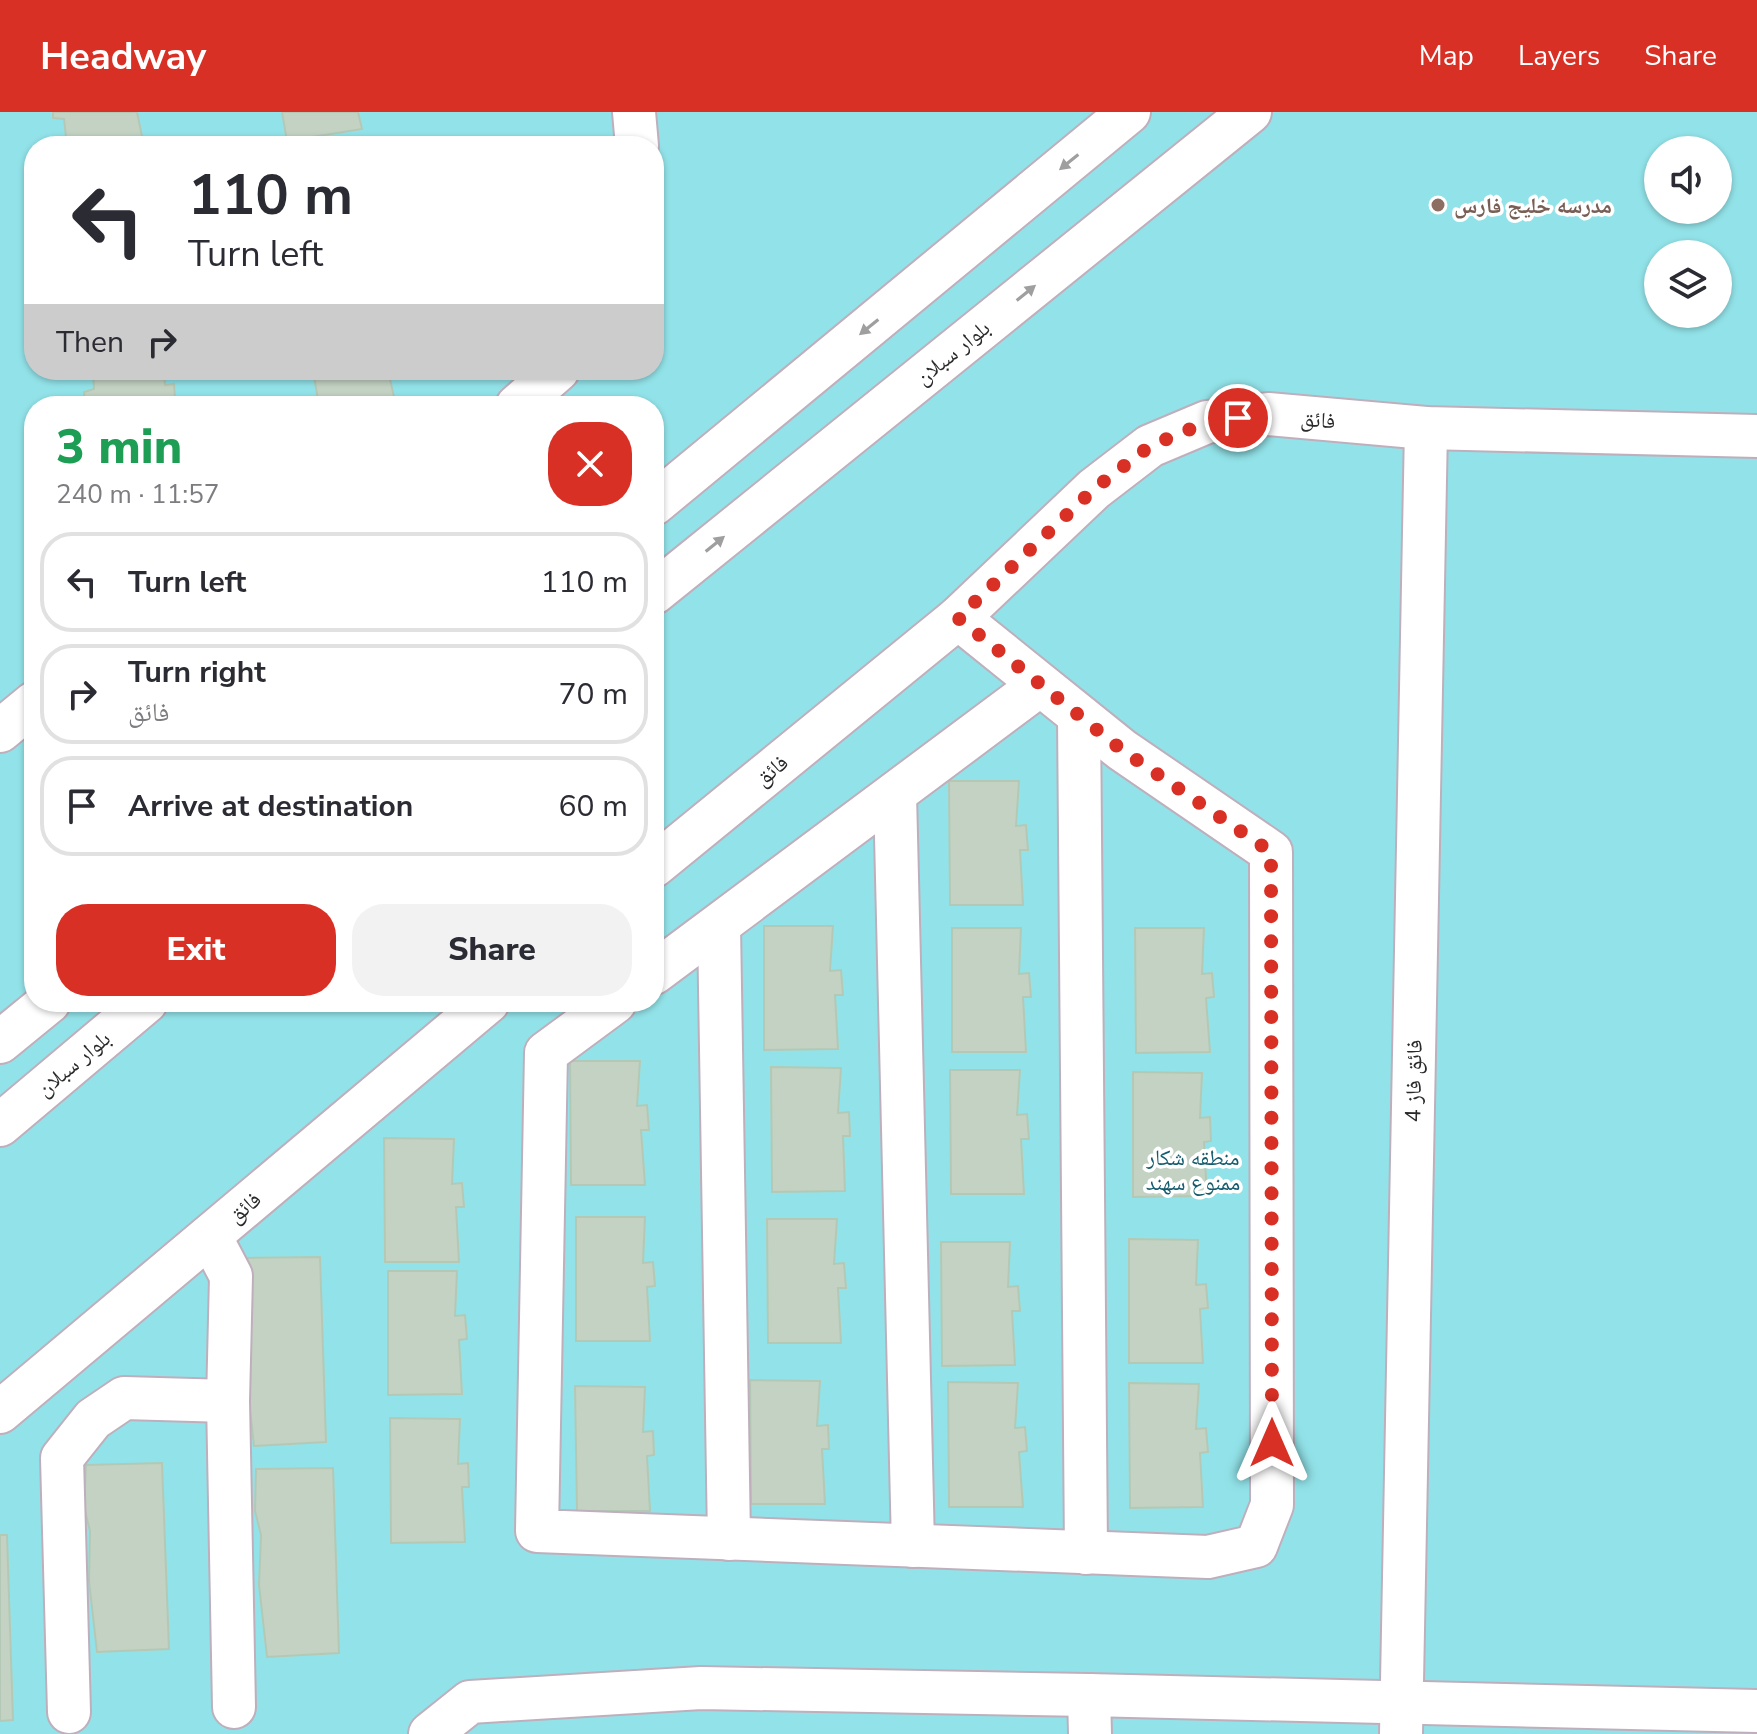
<!DOCTYPE html>
<html lang="en">
<head>
<meta charset="utf-8">
<style>
  :root { --surface:#fff; --page:#f2f2f3; --text:#2b2b33; --muted:#7c7c81; --line:#e1e1e2; --accent:#d93025 }
  body { margin:0; font-family:"Nunito Sans","Noto Naskh Arabic",sans-serif; background:var(--page); color:var(--text); height:100vh; display:flex; flex-direction:column; font-size:30px; white-space:nowrap }
  * { box-sizing:border-box; margin:0 }
  p { font-size:26px; color:var(--muted) }
  .icon { flex:none; width:44px; height:44px; fill:none; stroke:currentColor; stroke-width:2; stroke-linecap:round; stroke-linejoin:round }
  .map { position:relative; flex:1; overflow:hidden }
  .drawer { position:absolute; left:24px; top:284px; width:640px; height:616px; display:flex; flex-direction:column; background:var(--surface); border-radius:32px; box-shadow:0 2px 6px #0004 }
  .drawer>* { flex:none }
  .banner { position:absolute; left:24px; top:24px; width:640px; height:244px; border-radius:32px; box-shadow:0 2px 6px #0004; background:#fff; color:var(--text); overflow:hidden }
  .fabs { position:absolute; left:1644px; top:24px; display:grid; gap:16px }
  .fabs a { display:grid; place-items:center; width:88px; height:88px; border-radius:50%; background:var(--surface); box-shadow:0 2px 6px #0004; font-size:40px }
  .pin { position:absolute; display:grid; place-items:center; width:68px; height:68px; color:#fff; margin:-34px; border:4px solid #fff; border-radius:50%; box-shadow:0 2px 8px #0007 }
  .me { position:absolute; width:88px; margin:-44px; rotate:0deg; stroke-linejoin:round; filter:drop-shadow(0 0 6px #0008) }
  .turn { display:flex; align-items:center; gap:28px; height:168px; padding:0 32px; font-size:36px }
  .turn .icon { width:104px; height:104px; stroke-width:2.5 }
  .turn b { display:block; font-size:56px; line-height:68px }
  .then { display:flex; align-items:center; height:76px; padding:0 32px; background:#0003; gap:16px; font-size:30px }
  .round { display:grid; place-items:center; flex:none; width:84px; height:84px; border-radius:32px; background:var(--page) }
  .overview { display:flex; align-items:center; justify-content:space-between; height:136px; padding:0 32px }
  h1 { font-size:48px; font-weight:800; line-height:60px; color:#1e9e55 }
  .primary-button { display:flex; gap:16px; margin-top:auto; padding:16px 32px }
  .primary-button a { flex:1; height:92px; border-radius:32px; background:var(--accent); color:#fff; font-size:32px; font-weight:800; line-height:92px; text-align:center }
  .primary-button a+a { background:var(--page); color:var(--text) }
  ul { padding:0; list-style:none }
  li { display:flex; align-items:center; gap:24px; height:100px; margin:0 16px 12px; padding:0 16px; border:4px solid var(--line); border-radius:32px }
  li div { flex:1 }
  li b { display:block; font-size:30px }
  li em { font-style:normal }
  header { display:flex; align-items:center; gap:48px; box-sizing:border-box; height:112px; padding:0 40px; background:var(--accent); color:#fff }
  header strong { font-size:38px }
  nav { display:flex; gap:44px; margin-inline-start:auto; font-size:28px }
  .map>svg:first-child { display:block }
  .green { fill:#92e3e9; fill-rule:evenodd }
  .building { fill:#c3d2c3; stroke:#b4c9b5; stroke-width:2 }
  .lines { fill:none; stroke-linecap:round; stroke-linejoin:round }
  .minor-casing { stroke:#bfafbc; stroke-width:46 }
  .minor { stroke:#fff; stroke-width:42 }
  .oneway { fill:#9f9f9f }
  .route { stroke:#d93025; stroke-width:14; stroke-dasharray:0 25.2 }
  .education-dot { fill:#8d6e63; stroke:#fff; stroke-width:3 }
  .labels { text-anchor:middle; stroke-width:7; stroke-linejoin:round; paint-order:stroke }
  .education-label { font-size:22px; font-weight:bold; fill:#785e54; stroke:#fff; text-anchor:start }
  .street-label { font-size:22px; fill:#2a2a2a; stroke:#fff }
  .park-label { font-size:22px; fill:#145b6d; stroke:#fff }
</style>
</head>
<body>
<header>
<strong>Headway</strong>
<nav><a>Map</a><a>Layers</a><a>Share</a></nav>
</header>
<div class="map">
<svg width="1757" height="1622" viewBox="0 0 1757 1622">
  <rect width="100%" height="100%" fill="#dbedda"/>
  <path class="green" d="M0,0h1757v1622h-1757zM34,34h620v224h-620zM1658,38h60v60h-60zM1658,142h60v60h-60zM34,294h620v596h-620z"/>
  <g class="building">
    <polygon points="53,0 137,0 144,34 67,34 64,7 53,6"/>
    <polygon points="282,0 358,0 362,17 287,29"/>
    <polygon points="93,258 164,258 165,273 174,272 175,286 166,287 166,294 99,294 98,289 85,290 84,280 94,277"/>
    <polygon points="313,258 388,258 396,294 319,294"/>
    <polygon points="949,669 1019,669 1016,714 1026,713 1028,738 1020,738 1023,793 950,793"/>
    <polygon points="764,814 833,814 830,859 841,858 843,883 835,883 838,937 764,938"/>
    <polygon points="952,816 1021,816 1019,862 1029,861 1031,885 1023,885 1026,940 952,940"/>
    <polygon points="1135,816 1204,816 1202,862 1212,861 1214,885 1206,886 1210,940 1136,941"/>
    <polygon points="570,949 640,949 637,994 647,993 649,1018 641,1018 645,1073 571,1073"/>
    <polygon points="771,955 841,956 838,1001 849,1000 850,1024 843,1024 845,1079 772,1080"/>
    <polygon points="950,958 1020,958 1017,1003 1027,1002 1029,1027 1021,1027 1024,1082 951,1082"/>
    <polygon points="1133,960 1202,961 1200,1006 1210,1005 1211,1029 1204,1030 1207,1084 1133,1085"/>
    <polygon points="384,1026 454,1027 452,1072 462,1071 464,1095 456,1095 459,1150 385,1150"/>
    <polygon points="576,1105 645,1105 643,1151 653,1150 655,1174 647,1175 650,1229 576,1229"/>
    <polygon points="767,1107 837,1107 834,1152 844,1151 846,1176 838,1176 841,1231 768,1231"/>
    <polygon points="1129,1127 1198,1128 1196,1173 1206,1172 1208,1196 1200,1197 1203,1251 1129,1251"/>
    <polygon points="941,1130 1010,1130 1008,1175 1018,1174 1020,1199 1012,1199 1015,1253 942,1254"/>
    <polygon points="320,1145 326,1330 254,1334 246,1262 243,1146"/>
    <polygon points="388,1159 457,1159 455,1204 465,1203 467,1227 459,1228 462,1282 388,1283"/>
    <polygon points="750,1268 820,1269 817,1314 828,1313 829,1337 822,1337 825,1392 751,1392"/>
    <polygon points="948,1270 1018,1271 1015,1316 1025,1315 1027,1339 1019,1340 1023,1395 949,1395"/>
    <polygon points="1129,1271 1199,1272 1196,1317 1206,1316 1208,1340 1200,1341 1203,1395 1130,1396"/>
    <polygon points="575,1274 645,1275 643,1320 653,1319 654,1343 647,1344 650,1399 577,1399"/>
    <polygon points="390,1306 460,1307 458,1352 468,1351 469,1375 462,1375 465,1430 391,1431"/>
    <polygon points="162,1351 169,1537 97,1540 89,1469 90,1419 84,1395 86,1353"/>
    <polygon points="333,1356 339,1541 267,1545 259,1473 261,1423 255,1399 256,1357"/>
    <polygon points="0,1423 7,1423 13,1608 0,1609"/>
  </g>
  <g class="lines">
    <defs>
      <g id="minor">
        <polyline points="634,0 637,34"/>
        <polyline points="517,294 558,258"/>
        <polyline points="654,392 1129,0"/>
        <polyline points="654,481 1250,0"/>
        <polyline points="1079,604 1086,1441"/>
        <polyline points="0,619 34,591"/>
        <polyline points="895,682 913,1434"/>
        <polyline points="654,754 958,506 1094,377 1150,334 1207,310 1268,302 1426,316 1757,324"/>
        <polyline points="719,814 729,1427"/>
        <polyline points="654,861 1040,573"/>
        <polyline points="615,890 546,941 537,1419 1208,1445 1256,1434 1272,1393 1271,740 1122,638 958,506"/>
        <polyline points="0,930 49,890"/>
        <polyline points="0,1013 146,890"/>
        <polyline points="210,1124 231,1164 228,1289 234,1595"/>
        <polyline points="0,1300 488,890"/>
        <polyline points="1089,1583 1090,1622"/>
        <polyline points="69,1600 62,1346 93,1307 124,1286 228,1289"/>
        <polyline points="430,1622 470,1590 701,1576 1089,1583 1757,1599"/>
        <polyline points="1401,1622 1426,316"/>
      </g>
    </defs>
    <use href="#minor" class="minor-casing"/>
    <use href="#minor" class="minor"/>
  </g>
  <defs><path id="oneway-solid" d="M-6-.8H1V-3.2L6.5 0L1 3.2V.8H-6Z" transform="scale(2)"/></defs>
  <g class="oneway">
    <use href="#oneway-solid" transform="translate(1069 50) rotate(141)"/>
    <use href="#oneway-solid" transform="translate(1026 181) rotate(-39)"/>
    <use href="#oneway-solid" transform="translate(869 215) rotate(141)"/>
    <use href="#oneway-solid" transform="translate(715 432) rotate(-39)"/>
  </g>
  <g class="lines">
    <polyline class="route" points="1238,306 1207,310 1150,334 1094,377 958,506 1122,638 1271,740 1272,1331"/>
  </g>
  <circle class="education-dot" cx="1438" cy="93" r="8"/>
  <g class="labels">
    <g class="education-label">
      <text x="1454" y="101">مدرسه خلیج فارس</text>
    </g>
    <g class="street-label">
      <text transform="translate(952 240) rotate(-39)" y="8">بلوار سبلان</text>
      <text transform="translate(1318 307) rotate(5)" y="8">فائق</text>
      <text transform="translate(771 658) rotate(-39)" y="8">فائق</text>
      <text transform="translate(73 951) rotate(-40)" y="8">بلوار سبلان</text>
      <text transform="translate(1413 969) rotate(-89)" y="8">فائق فاز 4</text>
      <text transform="translate(244 1095) rotate(-40)" y="8">فائق</text>
    </g>
    <g class="park-label">
      <text x="1193" y="1053">منطقه شکار<tspan x="1193" dy="25">ممنوع سهند</tspan></text>
    </g>
  </g>
</svg>
<div class="fabs">
<a><svg class="icon" aria-label="sound" viewBox="0 0 24 24"><path d="M4 9h4l5-4v14l-5-4H4zM17 9q2 3 0 6"/></svg></a>
<a><svg class="icon" aria-label="layers" viewBox="0 0 24 24"><path d="M12 4l9 5-9 5-9-5zM3 14l9 5 9-5"/></svg></a>
</div>
<div class="pin" style="left:1238px;top:306px;background:#d93025"><svg class="icon" aria-label="arrive" viewBox="0 0 24 24"><path d="M6 21V4h12l-3 4 3 4H6"/></svg></div>
<svg class="me" style="left:1272px;top:1331px" viewBox="-20 -20 40 40"><path d="M0-17L14 15 0 8-14 15z" fill="#d93025" stroke="#fff" stroke-width="4"/></svg>
<div class="banner">
<div class="turn"><svg class="icon" aria-label="left" viewBox="0 0 24 24"><path d="M17 20v-9H6M10 6l-5 5 5 5"/></svg><div><b>110 m</b>Turn left</div></div>
<div class="then">Then<svg class="icon" aria-label="right" viewBox="0 0 24 24"><path d="M7 20v-9h11M14 6l5 5-5 5"/></svg></div>
</div>
<section class="drawer">
<div class="overview"><div><h1>3 min</h1><p>240 m · 11:57</p></div><a class="round" style="background:#d93025;color:#fff"><svg class="icon" aria-label="close" viewBox="0 0 24 24"><path d="M6 6l12 12M18 6L6 18"/></svg></a></div>
<ul>
<li><svg class="icon" aria-label="left" viewBox="0 0 24 24"><path d="M17 20v-9H6M10 6l-5 5 5 5"/></svg><div><b>Turn left</b></div><em>110 m</em></li>
<li><svg class="icon" aria-label="right" viewBox="0 0 24 24"><path d="M7 20v-9h11M14 6l5 5-5 5"/></svg><div><b>Turn right</b><p>فائق</p></div><em>70 m</em></li>
<li><svg class="icon" aria-label="arrive" viewBox="0 0 24 24"><path d="M6 21V4h12l-3 4 3 4H6"/></svg><div><b>Arrive at destination</b></div><em>60 m</em></li>
</ul>
<div class="primary-button"><a>Exit</a><a>Share</a></div>
</section>
</div>
</body>
</html>
